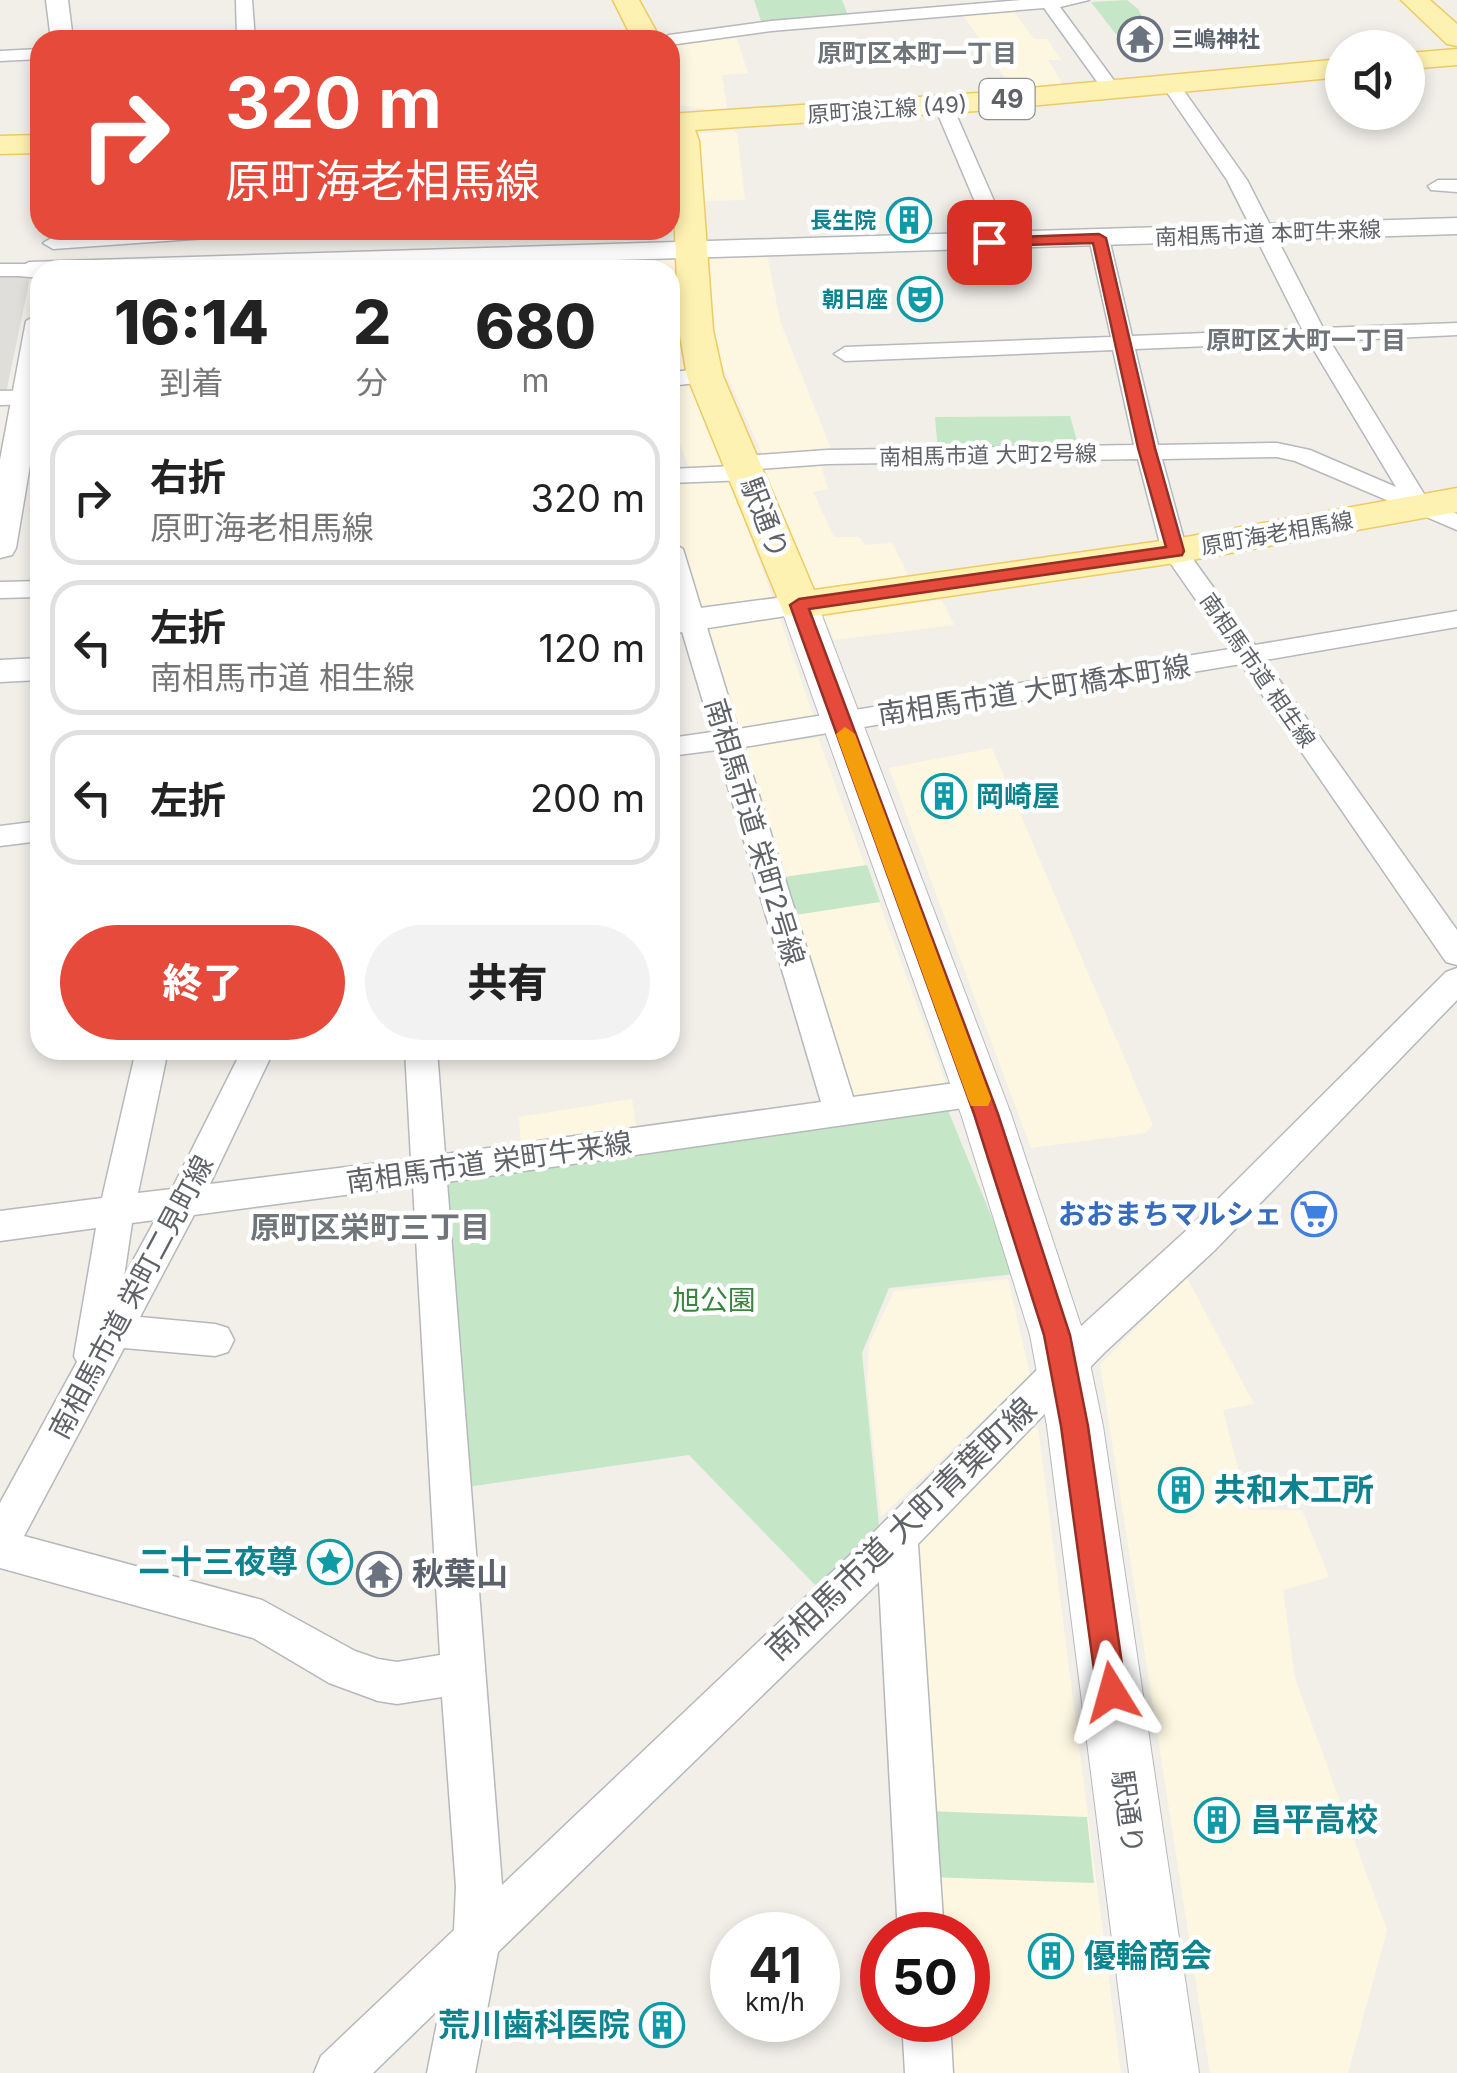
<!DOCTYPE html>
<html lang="ja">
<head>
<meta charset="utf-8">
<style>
  :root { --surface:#fff; --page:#f2f2f2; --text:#222; --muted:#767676; --line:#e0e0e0; --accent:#e54a3a }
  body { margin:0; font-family:Inter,"Noto Sans JP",sans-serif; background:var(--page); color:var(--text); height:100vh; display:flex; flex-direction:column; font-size:38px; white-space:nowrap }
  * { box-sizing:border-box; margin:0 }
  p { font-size:32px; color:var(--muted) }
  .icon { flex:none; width:55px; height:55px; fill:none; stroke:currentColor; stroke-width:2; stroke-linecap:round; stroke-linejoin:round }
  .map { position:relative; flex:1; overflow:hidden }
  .details { position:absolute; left:30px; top:260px; width:650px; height:800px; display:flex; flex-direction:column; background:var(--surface); border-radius:30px; box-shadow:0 5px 15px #0003 }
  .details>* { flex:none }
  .banner { position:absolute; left:30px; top:30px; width:650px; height:210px; border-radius:30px; box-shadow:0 5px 15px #0003; background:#e54a3a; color:#fff; overflow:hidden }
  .fabs { position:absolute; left:1325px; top:30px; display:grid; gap:20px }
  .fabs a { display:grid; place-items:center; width:100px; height:100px; border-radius:50%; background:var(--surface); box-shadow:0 5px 15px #0003; font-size:50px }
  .speed { position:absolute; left:710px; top:1912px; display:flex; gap:20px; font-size:50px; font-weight:700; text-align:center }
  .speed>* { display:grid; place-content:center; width:130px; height:130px; border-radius:50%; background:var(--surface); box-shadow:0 5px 15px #0003; line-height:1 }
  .speed small { font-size:25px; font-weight:400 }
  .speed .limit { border:15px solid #d22; background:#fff; color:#111 }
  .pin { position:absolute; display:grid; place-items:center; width:85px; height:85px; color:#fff; margin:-42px; border-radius:20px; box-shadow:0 5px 15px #0006 }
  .me { position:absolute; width:110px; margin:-55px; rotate:352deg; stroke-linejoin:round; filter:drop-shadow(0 0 8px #0008) }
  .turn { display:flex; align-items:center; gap:35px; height:210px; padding:0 30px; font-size:45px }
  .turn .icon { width:130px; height:130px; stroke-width:2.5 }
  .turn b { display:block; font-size:70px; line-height:85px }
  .eta { display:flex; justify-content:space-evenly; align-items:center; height:170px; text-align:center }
  .eta b { font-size:60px; font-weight:800; line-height:70px }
  .cta { display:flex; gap:20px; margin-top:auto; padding:20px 30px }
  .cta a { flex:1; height:115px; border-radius:60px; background:var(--accent); color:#fff; font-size:40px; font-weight:800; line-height:115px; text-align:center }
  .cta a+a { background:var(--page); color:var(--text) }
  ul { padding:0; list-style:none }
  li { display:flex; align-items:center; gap:30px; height:135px; margin:0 20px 15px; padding:0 10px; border:5px solid var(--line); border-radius:30px }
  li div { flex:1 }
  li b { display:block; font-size:38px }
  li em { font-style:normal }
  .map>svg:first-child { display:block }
  .commercial { fill:#fdf7e1 }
  .industrial { fill:#e0deda }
  .green { fill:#c6e7c7 }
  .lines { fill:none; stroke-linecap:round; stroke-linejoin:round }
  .minor-casing { stroke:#b5b8bc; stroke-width:3 }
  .tertiary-casing { stroke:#b5b8bc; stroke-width:3 }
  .secondary-casing { stroke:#b6babf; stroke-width:2 }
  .primary-casing { stroke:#eeca64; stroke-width:3 }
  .minor { fill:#fff; fill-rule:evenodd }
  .tertiary { fill:#fff; fill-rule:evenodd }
  .secondary { fill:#fff; fill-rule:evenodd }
  .primary { fill:#fdf2b1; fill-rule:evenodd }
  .route { fill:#e54a3a; stroke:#953026; stroke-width:2.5 }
  .slow { fill:#f59e0b }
  .labels { text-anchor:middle; stroke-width:9; stroke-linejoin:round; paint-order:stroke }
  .far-worship-label { font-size:22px; font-weight:bold; fill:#5b616d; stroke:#fff; text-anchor:start }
  .far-street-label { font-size:22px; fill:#5f6368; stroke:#fff }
  .far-culture-label { font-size:22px; font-weight:bold; fill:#0d838f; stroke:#fff; text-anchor:end }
  .far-neighbourhood-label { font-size:25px; font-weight:bold; fill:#70757a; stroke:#fff }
  .shield { fill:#fff; stroke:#8f9295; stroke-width:2.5 }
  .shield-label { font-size:25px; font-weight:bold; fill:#5f6368 }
  .street-label { font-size:28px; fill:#5f6368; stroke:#fff }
  .culture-label { font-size:28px; font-weight:bold; fill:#0d838f; stroke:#fff; text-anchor:start }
  .shop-label { font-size:28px; font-weight:bold; fill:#366cbe; stroke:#fff; text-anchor:end }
  .park-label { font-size:28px; fill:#38863e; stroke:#fff }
  .neighbourhood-label { font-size:30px; font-weight:bold; fill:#70757a; stroke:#fff }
  .near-culture-label { font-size:32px; font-weight:bold; fill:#0d838f; stroke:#fff; text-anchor:start }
  .near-street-label { font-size:32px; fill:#5f6368; stroke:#fff }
  .near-worship-label { font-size:32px; font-weight:bold; fill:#5b616d; stroke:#fff; text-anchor:start }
</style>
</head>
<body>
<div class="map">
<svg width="1457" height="2073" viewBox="0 0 1457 2073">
  <rect width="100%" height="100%" fill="#f1efe8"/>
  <g class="commercial">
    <polygon points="1012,9 1034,39 1047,39 1061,60 1048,60 1065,88 1015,93 962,13"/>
    <polygon points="736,35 748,73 722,75 728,114 706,116 704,109 675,104 673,43"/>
    <polygon points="732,130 737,133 745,200 704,201 699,134"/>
    <polygon points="767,254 780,321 833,454 764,458 718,356 709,284 710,256"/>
    <polygon points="675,258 685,372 670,375 670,270 640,270 639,259"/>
    <polygon points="681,382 694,386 730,469 690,471 670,416 670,383"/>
    <polygon points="820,463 828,489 813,492 834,537 859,537 865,545 892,543 910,579 810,597 759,468"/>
    <polygon points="670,479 731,479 816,723 729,734 670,535"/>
    <polygon points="942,600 954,625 834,640 823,615"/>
    <polygon points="818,738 945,1081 939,1089 843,1103 740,747"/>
    <polygon points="992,748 1153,1125 1145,1133 1031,1148 889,768"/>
    <polygon points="632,1099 637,1131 521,1146 519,1117"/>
    <polygon points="1186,1276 1254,1404 1223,1410 1249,1510 1302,1510 1329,1577 1283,1590 1295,1678 1387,1930 1348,2073 1210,2073 1100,1365"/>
    <polygon points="1008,1279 1030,1375 881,1517 867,1382 869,1344 894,1291"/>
    <polygon points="1038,1427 1121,2073 940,2073 936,2020 968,2020 968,1935 931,1935 907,1548 1026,1429"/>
  </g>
  <polygon class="industrial" points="0,276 30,278 6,393 0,394"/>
  <g class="green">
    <polygon points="754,0 842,0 848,15 762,24"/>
    <polygon points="1127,0 1138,9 1149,29 1127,39 1115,33 1091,2"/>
    <polygon points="1070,416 1080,451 938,452 935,417"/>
    <polygon points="867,865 880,902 789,916 777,878"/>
    <polygon points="947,1108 1015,1274 889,1288 862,1353 879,1525 816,1586 689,1455 467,1487 446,1182"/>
    <polygon points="927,1811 1087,1817 1094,1883 929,1877"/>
  </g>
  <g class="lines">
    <defs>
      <g id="minor">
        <polygon points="236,0 252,0 255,40 237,40"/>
        <polygon points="1021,0 1089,0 1060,7 1121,90 1118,94 1106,94 1044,8 771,31 670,45 670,40 660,40 669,35 771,21"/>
        <polygon points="40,49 40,59 0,61 0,51"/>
        <path d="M1171,80l6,1 70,99 76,148 134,-5v12l-127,6 99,161 28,12v16l-162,-69 -18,-4 -115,2 25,92 68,94 202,-34v16l-192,33 192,270v35l-11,-3 -205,-298 -497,83 109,350 124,-17 12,4 5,9 -5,9 -12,4 -530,76 55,703 367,-348 209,-208 111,-101 257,-256 11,-4v32l-242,250 -111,103 -186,191 26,391h-46l-19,-353 -381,370 -23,121h-48l13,-65 -67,65h-59l7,-17 133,-126 2,-43 -14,-190 -45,7 -19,-3 -49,-18 -76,-45 -253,-70v-65l77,-141 -3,-6 22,-128 -96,13v-30l102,-13 34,-148h32l-30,143 34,-4 70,-139h32l-64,134 201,-25 -6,-109h32l8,104 376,-52 -104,-352 -47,6v-18l42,-6 -42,-141v-50l13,8 55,180 492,-80 -68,-98 -24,-92 -311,5 -70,5 3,4 -4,5 -8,2 -78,3v-14l64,-3 2,-8 8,-2 83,-6 307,-5 -21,-95 -268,11 -11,-7 11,-7 266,-10 -22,-99 10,-6 10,6 23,98 170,-7 -75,-149 -65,-95zM1309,342l87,145 -86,-37 -33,-7 -119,2 -23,-96zM413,1186l27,469 -43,7 -19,-3 -23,-8 -93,-51 -238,-64 100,-188 91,8 13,-4 6,-12 -6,-12 -13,-4 -75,-7 54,-102zM155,1220l-31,57 8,-54z"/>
        <polygon points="943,100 952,105 1012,242 1009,246 995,246 992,242 934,105"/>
        <polygon points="1438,180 1457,180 1457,192 1431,190 1428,186"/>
        <polygon points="150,230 245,230 235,236 53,249 43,243 53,237"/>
        <polygon points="0,264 29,264 39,270 29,276 0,276"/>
        <polygon points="705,369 716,376 713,381 670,386 670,372"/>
        <polygon points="40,390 40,404 0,405 0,391"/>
        <polygon points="40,581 40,597 0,598 0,582"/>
        <polygon points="40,821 40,841 0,846 0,826"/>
        <polygon points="902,2020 950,2020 953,2073 905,2073"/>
      </g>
      <g id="tertiary">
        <polygon points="46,0 68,0 73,40 51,40"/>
        <polygon points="1457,218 1457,234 291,270 40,270 40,278 19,276 15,270 29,262"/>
        <polygon points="40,313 40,406 16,548 12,555 0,558 0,460 26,321"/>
        <polygon points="799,595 811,598 816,605 811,612 670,634 670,612"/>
        <polygon points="40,658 40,680 0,682 0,660"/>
      </g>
      <polygon id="secondary" points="799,593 812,597 818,605 1011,1114 1084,1335 1103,1426 1199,2073 1129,2073 1047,1426 1030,1335 961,1114 780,605 786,597"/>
      <g id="primary">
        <polygon points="613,0 639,0 661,40 633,40"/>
        <polygon points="1401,0 1430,0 1457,24 1457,46 1447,44"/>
        <polygon points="1457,49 1457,65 1408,69 1408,53"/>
        <polygon points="1342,59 1342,77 977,111 695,130 699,141 713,330 723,376 814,590 1175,539 1457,488 1457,512 1175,563 799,618 784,614 687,376 679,330 670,114 977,93"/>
        <polygon points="40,135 40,153 0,154 0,136"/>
      </g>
    </defs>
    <use href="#minor" class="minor-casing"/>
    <use href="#tertiary" class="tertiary-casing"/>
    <use href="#secondary" class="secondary-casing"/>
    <use href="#primary" class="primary-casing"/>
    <use href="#minor" class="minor"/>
    <use href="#tertiary" class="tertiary"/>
    <use href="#secondary" class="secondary"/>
    <use href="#primary" class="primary"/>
  </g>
  <polygon class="route" points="1099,234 1106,238 1155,448 1184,551 1182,555 809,609 998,1114 1070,1335 1088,1426 1126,1692 1122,1703 1112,1707 1101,1703 1097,1692 1061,1426 1044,1335 974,1114 790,605 799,599 1166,547 1138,448 1093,243 989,246 982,242 989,238"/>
  <polygon class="slow" points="845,727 855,734 991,1099 988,1106 971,1106 968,1099 836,734"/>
  <defs>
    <symbol id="temple-ring" viewBox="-11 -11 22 22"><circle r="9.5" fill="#fff" stroke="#6b7280" stroke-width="1.5"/><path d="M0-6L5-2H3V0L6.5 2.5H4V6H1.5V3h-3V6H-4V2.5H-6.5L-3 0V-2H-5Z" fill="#6b7280"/></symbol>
    <symbol id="building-ring" viewBox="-11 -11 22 22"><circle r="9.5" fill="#fff" stroke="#0f9aa8" stroke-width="1.5"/><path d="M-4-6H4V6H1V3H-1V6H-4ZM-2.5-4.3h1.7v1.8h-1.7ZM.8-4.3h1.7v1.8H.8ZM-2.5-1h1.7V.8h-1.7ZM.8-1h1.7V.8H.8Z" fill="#0f9aa8"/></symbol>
    <symbol id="theatre-ring" viewBox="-11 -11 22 22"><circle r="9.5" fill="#fff" stroke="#0f9aa8" stroke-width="1.5"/><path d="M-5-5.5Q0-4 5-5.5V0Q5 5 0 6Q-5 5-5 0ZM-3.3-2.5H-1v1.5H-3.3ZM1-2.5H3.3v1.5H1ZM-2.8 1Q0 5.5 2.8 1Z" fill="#0f9aa8"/></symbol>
    <symbol id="supermarket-ring" viewBox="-11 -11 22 22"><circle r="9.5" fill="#fff" stroke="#3f7fe0" stroke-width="1.5"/><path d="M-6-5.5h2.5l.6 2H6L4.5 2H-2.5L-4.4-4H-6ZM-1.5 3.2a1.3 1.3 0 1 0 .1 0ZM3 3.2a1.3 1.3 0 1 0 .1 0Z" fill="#3f7fe0"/></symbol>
    <symbol id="sight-ring" viewBox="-11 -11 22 22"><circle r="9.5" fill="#fff" stroke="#0f9aa8" stroke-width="1.5"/><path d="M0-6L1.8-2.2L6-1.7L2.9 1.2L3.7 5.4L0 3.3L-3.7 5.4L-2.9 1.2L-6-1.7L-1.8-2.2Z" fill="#0f9aa8"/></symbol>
  </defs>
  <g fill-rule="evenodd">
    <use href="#temple-ring" x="1115" y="14" width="50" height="50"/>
    <use href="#building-ring" x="884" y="195" width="50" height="50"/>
    <use href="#theatre-ring" x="895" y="274" width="50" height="50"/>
    <use href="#building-ring" x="919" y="771" width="50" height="50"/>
    <use href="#supermarket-ring" x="1289" y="1189" width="50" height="50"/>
    <use href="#building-ring" x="1156" y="1465" width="50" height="50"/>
    <use href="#sight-ring" x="305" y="1537" width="50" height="50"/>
    <use href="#temple-ring" x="354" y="1549" width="50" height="50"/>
    <use href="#building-ring" x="1192" y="1795" width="50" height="50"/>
    <use href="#building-ring" x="1026" y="1931" width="50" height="50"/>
    <use href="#building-ring" x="637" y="2000" width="50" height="50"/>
  </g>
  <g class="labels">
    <g class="far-worship-label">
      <text x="1172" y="47">三嶋神社</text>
    </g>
    <g class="far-street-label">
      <text transform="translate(887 109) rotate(-4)" y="8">原町浪江線 (49)</text>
      <text transform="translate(1268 233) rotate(-2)" y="8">南相馬市道 本町牛来線</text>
      <text transform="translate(988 455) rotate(-1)" y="8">南相馬市道 大町2号線</text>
      <text transform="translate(1277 533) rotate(-10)" y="8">原町海老相馬線</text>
      <text transform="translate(1258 670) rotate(55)" y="8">南相馬市道 相生線</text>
    </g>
    <g class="far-culture-label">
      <text x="876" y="228">長生院</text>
      <text x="888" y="307">朝日座</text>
    </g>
    <g class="far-neighbourhood-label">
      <text x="917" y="62">原町区本町一丁目</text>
      <text x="1306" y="349">原町区大町一丁目</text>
    </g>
    <rect class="shield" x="979.5" y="79" width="55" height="40" rx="8"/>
    <g class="shield-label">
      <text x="1007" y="108">49</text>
    </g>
    <g class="street-label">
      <text transform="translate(765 518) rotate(69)" y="10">駅通り</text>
      <text transform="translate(1034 690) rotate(-9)" y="10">南相馬市道 大町橋本町線</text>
      <text transform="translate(755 832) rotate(73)" y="10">南相馬市道 栄町2号線</text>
      <text transform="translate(489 1162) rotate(-8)" y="10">南相馬市道 栄町牛来線</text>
      <text transform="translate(131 1297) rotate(-62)" y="10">南相馬市道 栄町二見町線</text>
      <text transform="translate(1128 1812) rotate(82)" y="10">駅通り</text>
    </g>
    <g class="culture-label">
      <text x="976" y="806">岡崎屋</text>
    </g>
    <g class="shop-label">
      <text x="1282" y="1224">おおまちマルシェ</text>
    </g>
    <g class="park-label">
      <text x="714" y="1310">旭公園</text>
    </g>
    <g class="neighbourhood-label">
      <text x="370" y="1238">原町区栄町三丁目</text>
    </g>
    <g class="near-culture-label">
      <text x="1214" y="1501">共和木工所</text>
      <text x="298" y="1573" text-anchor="end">二十三夜尊</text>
      <text x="1250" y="1831">昌平高校</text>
      <text x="1084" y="1967">優輪商会</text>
      <text x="630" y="2036" text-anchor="end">荒川歯科医院</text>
    </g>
    <g class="near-street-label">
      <text transform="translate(901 1529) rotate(-44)" y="11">南相馬市道 大町青葉町線</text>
    </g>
    <g class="near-worship-label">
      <text x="412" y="1585">秋葉山</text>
    </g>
  </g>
</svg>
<div class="fabs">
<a><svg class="icon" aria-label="sound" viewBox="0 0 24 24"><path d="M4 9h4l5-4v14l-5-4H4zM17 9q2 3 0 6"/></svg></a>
</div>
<div class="speed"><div>41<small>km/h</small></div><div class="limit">50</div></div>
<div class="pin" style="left:989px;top:242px;background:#d93025"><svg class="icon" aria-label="arrive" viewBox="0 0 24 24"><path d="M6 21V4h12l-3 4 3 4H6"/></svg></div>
<svg class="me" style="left:1112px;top:1692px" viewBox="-20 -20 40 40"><path d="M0-17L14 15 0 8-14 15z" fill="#e54a3a" stroke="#fff" stroke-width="4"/></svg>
<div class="banner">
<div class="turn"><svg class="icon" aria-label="right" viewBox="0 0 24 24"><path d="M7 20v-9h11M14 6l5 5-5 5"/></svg><div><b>320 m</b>原町海老相馬線</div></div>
</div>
<section class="details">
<div class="eta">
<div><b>16:14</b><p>到着</p></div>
<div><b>2</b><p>分</p></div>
<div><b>680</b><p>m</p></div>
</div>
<ul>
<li><svg class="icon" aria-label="right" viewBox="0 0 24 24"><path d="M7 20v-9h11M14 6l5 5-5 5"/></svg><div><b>右折</b><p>原町海老相馬線</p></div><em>320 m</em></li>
<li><svg class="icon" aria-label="left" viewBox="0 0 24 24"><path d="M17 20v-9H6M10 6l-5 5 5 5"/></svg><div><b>左折</b><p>南相馬市道 相生線</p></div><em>120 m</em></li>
<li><svg class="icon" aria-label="left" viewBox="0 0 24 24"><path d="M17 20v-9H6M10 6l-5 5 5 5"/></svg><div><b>左折</b></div><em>200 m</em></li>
</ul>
<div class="cta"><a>終了</a><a>共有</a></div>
</section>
</div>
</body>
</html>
